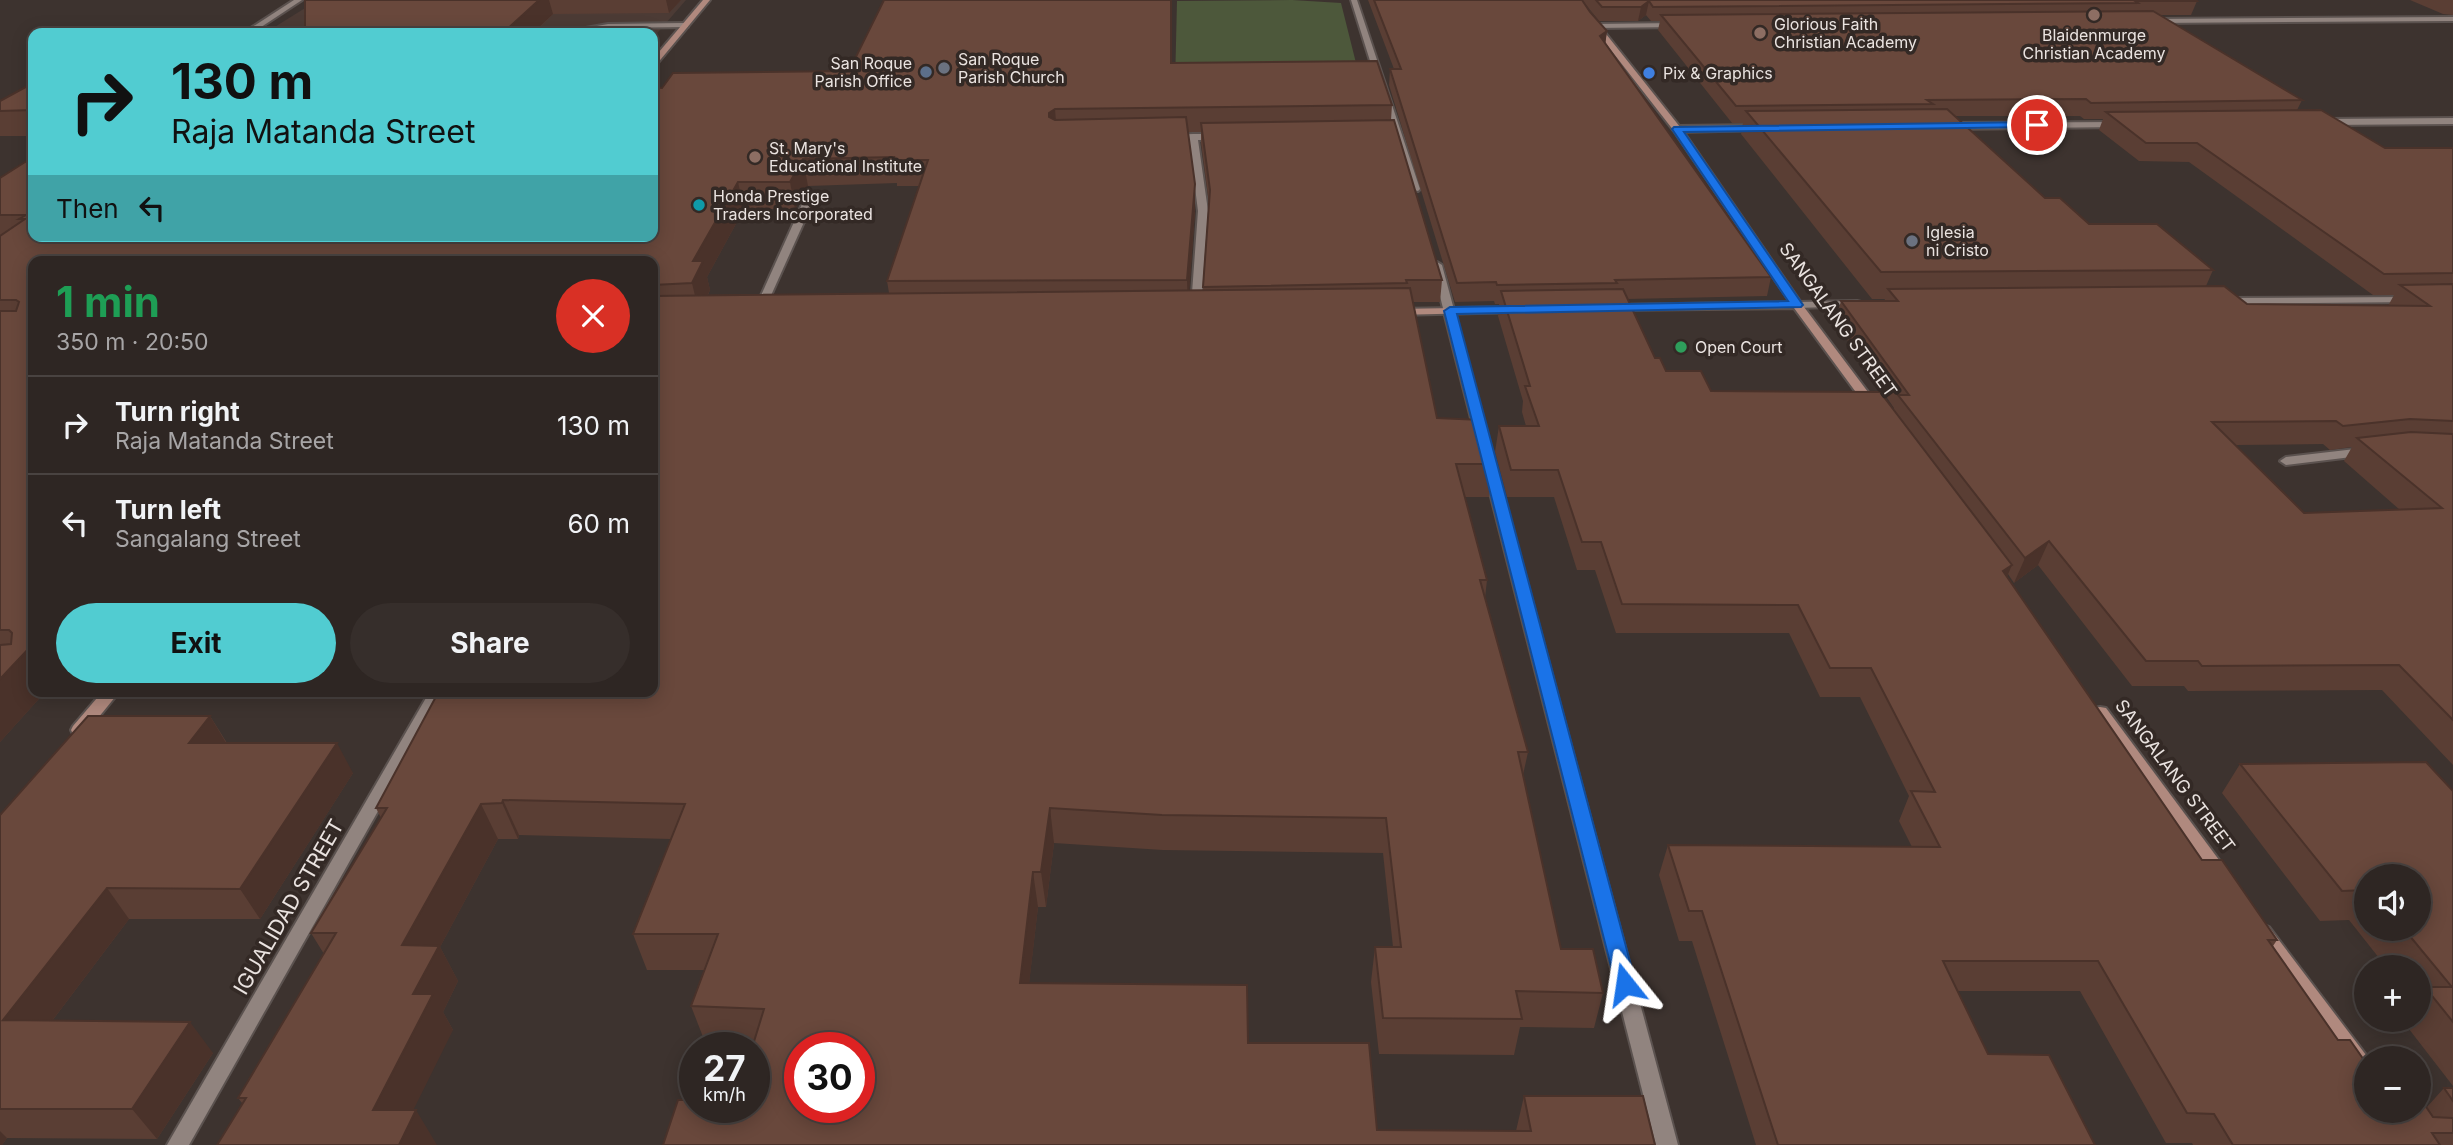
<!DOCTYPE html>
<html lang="en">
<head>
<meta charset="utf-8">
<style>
  :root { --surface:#2e2623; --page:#362e2b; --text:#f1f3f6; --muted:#a7a5a6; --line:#494341; --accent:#51ccd1 }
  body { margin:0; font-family:Inter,sans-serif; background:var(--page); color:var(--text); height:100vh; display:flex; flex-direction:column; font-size:26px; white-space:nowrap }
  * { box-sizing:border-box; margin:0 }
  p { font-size:23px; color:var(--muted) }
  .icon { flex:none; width:38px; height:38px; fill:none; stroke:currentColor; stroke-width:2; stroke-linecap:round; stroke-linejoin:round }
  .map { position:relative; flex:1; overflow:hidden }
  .drawer { position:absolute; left:28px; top:256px; width:630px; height:441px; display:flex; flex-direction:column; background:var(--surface); border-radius:14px; box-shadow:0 4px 18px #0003,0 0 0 2px var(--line) }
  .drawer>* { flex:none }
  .hud { position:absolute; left:28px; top:28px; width:630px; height:214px; border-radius:14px; box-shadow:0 4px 18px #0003,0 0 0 2px var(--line); background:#51ccd1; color:#111; overflow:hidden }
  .tools { position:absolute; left:2354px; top:864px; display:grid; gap:14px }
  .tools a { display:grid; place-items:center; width:77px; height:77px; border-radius:50%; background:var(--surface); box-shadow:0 4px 18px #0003,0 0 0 2px var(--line); font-size:35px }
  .speed { position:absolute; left:679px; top:1032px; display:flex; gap:14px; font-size:35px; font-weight:700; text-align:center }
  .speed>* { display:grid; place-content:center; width:91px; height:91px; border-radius:50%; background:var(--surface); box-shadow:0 4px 18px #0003,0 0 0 2px var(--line); line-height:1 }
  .speed small { font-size:18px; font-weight:400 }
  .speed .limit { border:10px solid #d22; background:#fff; color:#111 }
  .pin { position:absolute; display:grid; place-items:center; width:60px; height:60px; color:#fff; margin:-30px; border:4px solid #fff; border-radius:50%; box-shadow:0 2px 7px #0007 }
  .me { position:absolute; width:77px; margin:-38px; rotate:345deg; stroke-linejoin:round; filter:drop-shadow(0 0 5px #0008) }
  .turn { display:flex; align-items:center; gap:24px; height:147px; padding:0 28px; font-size:32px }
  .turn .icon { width:91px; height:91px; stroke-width:2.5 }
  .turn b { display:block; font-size:49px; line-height:60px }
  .then { display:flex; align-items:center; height:66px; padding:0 28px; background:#0003; gap:14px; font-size:26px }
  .round { display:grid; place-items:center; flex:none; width:74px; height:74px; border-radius:37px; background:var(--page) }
  .headline { display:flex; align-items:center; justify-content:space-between; height:119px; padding:0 28px }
  h1 { font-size:42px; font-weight:700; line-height:52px; color:#1e9e55 }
  .button { display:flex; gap:14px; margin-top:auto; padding:14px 28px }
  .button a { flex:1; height:80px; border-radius:42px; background:var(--accent); color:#111; font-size:28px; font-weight:700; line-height:80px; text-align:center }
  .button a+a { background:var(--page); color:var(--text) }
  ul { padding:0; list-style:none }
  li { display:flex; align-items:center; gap:21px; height:98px; padding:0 28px; border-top:2px solid var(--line) }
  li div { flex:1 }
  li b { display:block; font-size:26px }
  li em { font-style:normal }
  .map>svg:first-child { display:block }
  .built { fill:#4c3b35 }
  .green { fill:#4d583b }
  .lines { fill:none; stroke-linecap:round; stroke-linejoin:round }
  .lane-casing { stroke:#5b524f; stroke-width:4 }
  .street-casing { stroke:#5b524f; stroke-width:4 }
  .secondary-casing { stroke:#5b524f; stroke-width:4 }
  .lane { fill:#91847f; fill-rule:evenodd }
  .street { fill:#91847f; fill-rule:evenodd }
  .secondary { fill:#b0897e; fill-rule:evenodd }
  .wall { fill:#5a3e34; fill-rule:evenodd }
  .shaded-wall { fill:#4a322a }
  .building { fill:#69483c; stroke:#4a322a; stroke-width:2; fill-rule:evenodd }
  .route { fill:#1a73e8; stroke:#114b97; stroke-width:2 }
  .education-dot { fill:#8d6e63; stroke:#332925; stroke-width:2.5 }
  .worship-dot { fill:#6b7280; stroke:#332925; stroke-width:2.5 }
  .service-dot { fill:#5c6f8a; stroke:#332925; stroke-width:2.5 }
  .shop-dot { fill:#3f7fe0; stroke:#332925; stroke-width:2.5 }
  .culture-dot { fill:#0f9aa8; stroke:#332925; stroke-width:2.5 }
  .leisure-dot { fill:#2e9e5b; stroke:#332925; stroke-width:2.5 }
  .labels { text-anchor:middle; stroke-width:7; stroke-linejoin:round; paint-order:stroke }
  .far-poi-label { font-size:16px; fill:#eae3e0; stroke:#332925; text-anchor:start }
  .street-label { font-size:18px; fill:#eae3e0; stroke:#332925 }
  .near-street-label { font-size:21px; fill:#eae3e0; stroke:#332925 }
</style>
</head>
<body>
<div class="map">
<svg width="2453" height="1145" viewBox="0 0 2453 1145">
  <rect width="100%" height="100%" fill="#3d332f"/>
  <polygon class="built" points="318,0 686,0 653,38 653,33 265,33"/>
  <polygon class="green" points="1292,0 1341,3 1361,83 1175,85 1177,1"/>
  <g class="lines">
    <defs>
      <g id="lane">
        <polygon points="685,23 688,27 608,28 575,33 558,33 608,24"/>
        <polygon points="808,199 813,202 764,311 759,314 755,313 754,311 803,202"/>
      </g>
      <g id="street">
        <polygon points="294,0 302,0 252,33 243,33"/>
        <polygon points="1351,0 1357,0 1420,189 1418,191 1410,189"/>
        <polygon points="2453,17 2453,21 2152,23 2148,21 2152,19"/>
        <polygon points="1677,23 1680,27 1594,28 1590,26 1594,24"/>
        <polygon points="2453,118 2453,124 2325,125 2321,122 2325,119"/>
        <polygon points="2119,122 2122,123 2122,127 1947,129 1943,126 1947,123"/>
        <polygon points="1759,125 1762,126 1762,130 1677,132 1673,129 1677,126"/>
        <polygon points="1193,134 1220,134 1224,137 1220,140 1198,140 1208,211 1201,307 1196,310 1191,307 1198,211 1189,140 1171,141 1167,138 1171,135"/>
        <polygon points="1437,262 1442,265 1678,1145 1656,1145 1432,265"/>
        <polygon points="2410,297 2415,300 2414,302 2223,304 2218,301 2223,298"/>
        <polygon points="1857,301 1861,302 1861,306 1797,308 1792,305 1797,302"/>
        <polygon points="2364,448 2368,449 2370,452 2368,455 2286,465 2280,461 2286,457"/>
        <polygon points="430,691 446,691 189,1145 167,1145"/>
      </g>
      <g id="secondary">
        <polygon points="703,0 710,0 656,65 653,65 653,59"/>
        <polygon points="1572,0 1579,0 1680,127 1801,303 1877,404 1877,410 1869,410 1794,308 1609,310 1609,306 1613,305 1790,302 1674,131"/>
        <polygon points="1515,307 1520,310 1519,312 1396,315 1391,312 1396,309"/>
        <polygon points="103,691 120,691 85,734 73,734 71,730 73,726"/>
        <polygon points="2100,707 2106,708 2225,868 2228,873 2225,878 2219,880 2213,878 2094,716 2092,712 2094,708"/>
        <polygon points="2262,924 2269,927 2369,1059 2366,1059 2366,1080 2359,1077 2255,937 2253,932 2255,927"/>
      </g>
    </defs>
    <use href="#lane" class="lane-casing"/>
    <use href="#street" class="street-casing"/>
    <use href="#secondary" class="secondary-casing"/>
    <use href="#lane" class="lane"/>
    <use href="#street" class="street"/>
    <use href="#secondary" class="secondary"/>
  </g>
  <g class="wall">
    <polygon points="305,0 681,0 669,13 553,14 534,33 305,33"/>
    <path d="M1368,0h214l8,12 17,19 -2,12 166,234 -4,19 -140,3 28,59 11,13 45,20 183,19v-2l-59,-86 6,-21h43l1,-2h-13l-131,-165 2,-11h-11l-74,-93 2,-9h-9l-5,-6 -8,6h-39l-17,-21h614l1,1 -6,14h-32l143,85 -5,10 88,38h68v617l-71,-75 -194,1 -4,-5h-52l-94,-121 -24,18 -6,-9 -1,3 195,283 75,80 -4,6 93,165 61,-4 17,-19h9v57h-260l-1,-2h-26l-86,-152h-123l31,63 107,91h-339l-64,-204h-13l-20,-66 9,-30 244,2 -13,-26 10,-25 -49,-99h-40l-31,-64h-173l-21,-63h-18l-23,-73h-47l-12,-45 4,-26h27l-4,-14 1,-11 -25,-85 1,-12h-4l-1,-3 -39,1 -66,-217 1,-16h4zM1955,116h125l4,3h19l-4,11 40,31 50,1 184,133h21l-6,11 -141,-2 -41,-18 7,-16 -124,-46 -44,-26zM2323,444l7,6 22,-3 -8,14 56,49 -96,3 -69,-68z"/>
    <polygon points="2410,0 2453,0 2453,15 2443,14"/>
    <path d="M1172,63l220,42 -1,15 51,160 -2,22h-27l24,116 57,46 -5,33h-24l22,83 -2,18 43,154 -5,23 38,174 42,44 -9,35 -74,-1 -6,28 -135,-1 -8,-72 4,-35h18l-10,-94 -220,-3 -109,-7 -8,64h-8l-9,76 219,60 129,87 139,1 8,-35 131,49 -901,-37v-65l-49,-1 -14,-36 14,-36h-58l-14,-36 38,-95 -152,-4 -1,4h-20l-58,108 18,34 -15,31 10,18 -211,73 -4,-5 86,-144 -13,-21 70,-115 -5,-10 277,-117v-430h-620v430h13l-46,51v-564l33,-21v79h620l9,-148 187,-17zM1188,132h13v11l8,60 -6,87h-14l6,-79v-27zM897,183v3h22l-32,95 2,12 -181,2 2,-5 -3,-13 37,-68h51l13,-23z"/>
    <polygon points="33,83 33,136 0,136 0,101"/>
    <polygon points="210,716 227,743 353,773 260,919 129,919 52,1021 213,1053 157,1139 7,1138 2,1145 0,1145 0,815"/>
    <path d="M2240,764l213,27v295l-51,-66h16v-52h-31l-38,-48 -29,1 -98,-128zM2366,877l52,52h-52z"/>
  </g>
  <g class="shaded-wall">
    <polygon points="539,0 549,0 553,14 533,33 503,33"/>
    <polygon points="666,0 681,0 669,13"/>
    <polygon points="1649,1 1646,15 1638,21 1641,7"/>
    <polygon points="1607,31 1605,46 1600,36"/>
    <polygon points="1055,109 1057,134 1051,138 1049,113"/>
    <polygon points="803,159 808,186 795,209 790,182"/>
    <polygon points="738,182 744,209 707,277 710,290 699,313 692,283 693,261"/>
    <polygon points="1195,184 1195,211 1188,309 1187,280"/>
    <polygon points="2049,541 2038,565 2014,583 2025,558"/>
    <polygon points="2012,565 2000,593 2003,571"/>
    <polygon points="33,644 33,691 46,691 0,742 0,679"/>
    <polygon points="210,716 228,746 189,743"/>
    <polygon points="337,743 353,773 260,919 240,889"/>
    <polygon points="503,800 519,835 518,839 502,803"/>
    <polygon points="481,804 498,839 440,947 458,981 443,1012 453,1030 396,1145 373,1110 413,994 402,945"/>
    <polygon points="1050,808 1054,843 1046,907 1041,872"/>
    <polygon points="1033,872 1038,907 1025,1019 1020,983"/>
    <polygon points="107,888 129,919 30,1050 3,1020"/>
    <polygon points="190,1022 213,1053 157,1139 132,1109"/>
    <polygon points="416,1110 437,1145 399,1145"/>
    <polygon points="0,1131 7,1138 2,1145 0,1145"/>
  </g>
  <g class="building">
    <polygon points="305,0 539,0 503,33 305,33"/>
    <polygon points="884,0 1171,0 1171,63 1377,61 1392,105 1055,109 1049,113 1049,117 1055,120 1186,117 1195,184 1187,280 887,281 928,160 893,160 894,157 803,159 790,182 738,182 693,261 703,261 692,283 653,285 653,261 33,261 33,644 0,679 0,645 11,644 12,633 9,630 0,630 0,311 16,311 19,302 16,300 0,300 0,236 25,219 19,219 26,215 0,215 0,178 33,157 33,236 653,236 653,87 662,88 673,73 849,71"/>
    <polygon points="1374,0 1582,0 1590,12 1607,31 1600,36 1771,277 1615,280 1617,283 1497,285 1496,282 1457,283 1390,69 1401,69"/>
    <polygon points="1596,0 2196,0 2197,1 2135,1 2138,3 1653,7 1649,1 1641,7 1602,7"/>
    <polygon points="2153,11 2302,100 2091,103 2086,99 1927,100 1933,104 1736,106 1661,15"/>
    <polygon points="33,83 33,110 0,111 0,101"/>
    <polygon points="1947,109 2045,198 2060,198 2089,224 2157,224 2213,270 1881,272 1746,111"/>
    <polygon points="2321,110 2385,148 2453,148 2453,273 2384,274 2197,143 2146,143 2106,112"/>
    <polygon points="1394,120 1442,280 1406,280 1407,283 1203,287 1210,190 1201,123"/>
    <polygon points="2453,284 2453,421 2410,419 2343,426 2336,421 2212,422 2304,513 2442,508 2357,438 2411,432 2453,434 2453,720 2399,665 2202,666 2198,661 2146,661 2049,541 2025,558 1898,395 1909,395 1841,301 1898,301 1888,289 2224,286 2247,304 2430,306 2400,285"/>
    <path d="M1410,288l27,130 45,2 12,44h-38l31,116h-7l48,172h-10l43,197h32l10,44 -87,-2 6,28 -139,-1 -8,-71h26l-15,-129 -224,-3 -112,-7 -9,64h-8l-13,111 227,2 1,58h121l8,87 154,1 -7,-35h119l12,49h-992l15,-45h17v8h59v-60h-2l12,-39 -73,-3 27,-72h-85l52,-130 -182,-4 -1,3 -21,1 -79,141 37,1 -26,48h20l-60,116h43l-17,35h-182l29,-47h-8l98,-165h-25l76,-125h-11l63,-117h214v-395zM800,1048h59v60h-59z"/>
    <polygon points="1623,289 1655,358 1660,358 1666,371 1701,371 1711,391 1880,392 2012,565 2003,571 2202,860 2222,860 2277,940 2268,940 2338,1040 2350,1040 2366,1063 2366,1111 2418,1111 2418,1095 2433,1117 2453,1118 2453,1133 2432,1133 2440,1145 2233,1145 2214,1114 2187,1113 2098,961 1943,961 1988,1054 2049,1055 2095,1145 1778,1145 1702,911 1689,911 1668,845 1940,847 1911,791 1935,792 1871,668 1830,668 1798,605 1622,604 1601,542 1582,542 1558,470 1511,470 1499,426 1539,426 1525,386 1530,386 1501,291"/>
    <polygon points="88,716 210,716 189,743 337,743 240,889 107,888 3,1020 190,1022 132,1109 0,1109 0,815"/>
    <polygon points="2426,762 2453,791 2453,1022 2425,987 2452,987 2404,929 2418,929 2418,877 2366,877 2366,890 2342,891 2240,764"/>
    <polygon points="2444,1088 2453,1088 2453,1101"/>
  </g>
  <polygon class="route" points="2037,122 2041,123 2041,127 1684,132 1803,305 1801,307 1457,314 1636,984 1633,990 1625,993 1617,990 1444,311 1450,307 1788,301 1672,129 1674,127"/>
  <g class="education-dot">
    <circle cx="2094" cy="15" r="7"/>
    <circle cx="1760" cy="33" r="7"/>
    <circle cx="755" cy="157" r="7"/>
  </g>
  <g class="worship-dot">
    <circle cx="944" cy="68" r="7"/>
    <circle cx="1912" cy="241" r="7"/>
  </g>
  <circle class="service-dot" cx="926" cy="72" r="7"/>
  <circle class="shop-dot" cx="1649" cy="73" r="7"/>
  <circle class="culture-dot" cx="699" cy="205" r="7"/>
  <circle class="leisure-dot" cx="1681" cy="347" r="7"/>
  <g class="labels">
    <g class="far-poi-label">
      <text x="1774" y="30">Glorious Faith<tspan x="1774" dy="18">Christian Academy</tspan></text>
      <text x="2094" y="41" text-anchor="middle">Blaidenmurge<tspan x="2094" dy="18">Christian Academy</tspan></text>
      <text x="958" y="65">San Roque<tspan x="958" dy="18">Parish Church</tspan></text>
      <text x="912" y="69" text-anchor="end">San Roque<tspan x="912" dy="18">Parish Office</tspan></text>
      <text x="1663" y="79">Pix &amp; Graphics</text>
      <text x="769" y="154">St. Mary's<tspan x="769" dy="18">Educational Institute</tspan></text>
      <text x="713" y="202">Honda Prestige<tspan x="713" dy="18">Traders Incorporated</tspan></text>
      <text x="1926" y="238">Iglesia<tspan x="1926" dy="18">ni Cristo</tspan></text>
      <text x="1695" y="353">Open Court</text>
    </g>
    <g class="street-label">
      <text transform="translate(1838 320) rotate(54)" y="6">SANGALANG STREET</text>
      <text transform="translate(2175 776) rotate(53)" y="6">SANGALANG STREET</text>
    </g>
    <g class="near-street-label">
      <text transform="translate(289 907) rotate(-60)" y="7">IGUALIDAD STREET</text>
    </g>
  </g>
</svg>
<div class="tools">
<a><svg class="icon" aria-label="sound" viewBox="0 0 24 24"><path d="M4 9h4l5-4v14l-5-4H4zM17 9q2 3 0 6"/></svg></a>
<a>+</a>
<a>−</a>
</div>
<div class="speed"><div>27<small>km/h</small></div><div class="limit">30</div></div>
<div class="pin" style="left:2037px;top:125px;background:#d93025"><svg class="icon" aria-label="arrive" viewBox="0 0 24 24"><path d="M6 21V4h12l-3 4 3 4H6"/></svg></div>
<svg class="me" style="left:1625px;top:984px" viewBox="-20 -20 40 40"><path d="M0-17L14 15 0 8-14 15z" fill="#1a73e8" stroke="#fff" stroke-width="4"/></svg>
<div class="hud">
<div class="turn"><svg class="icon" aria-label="right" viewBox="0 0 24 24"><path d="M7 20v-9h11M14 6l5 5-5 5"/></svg><div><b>130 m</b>Raja Matanda Street</div></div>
<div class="then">Then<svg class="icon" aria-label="left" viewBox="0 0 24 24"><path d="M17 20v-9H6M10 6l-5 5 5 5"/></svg></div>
</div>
<section class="drawer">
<div class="headline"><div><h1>1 min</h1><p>350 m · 20:50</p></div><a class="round" style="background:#d93025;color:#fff"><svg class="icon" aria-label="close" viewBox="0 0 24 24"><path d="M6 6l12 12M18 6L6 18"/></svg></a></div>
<ul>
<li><svg class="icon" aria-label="right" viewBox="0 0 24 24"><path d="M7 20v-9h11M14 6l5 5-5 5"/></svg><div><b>Turn right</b><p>Raja Matanda Street</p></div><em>130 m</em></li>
<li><svg class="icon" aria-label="left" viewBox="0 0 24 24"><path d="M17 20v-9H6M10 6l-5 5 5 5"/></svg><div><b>Turn left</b><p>Sangalang Street</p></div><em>60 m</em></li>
</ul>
<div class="button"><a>Exit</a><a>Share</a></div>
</section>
</div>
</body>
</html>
